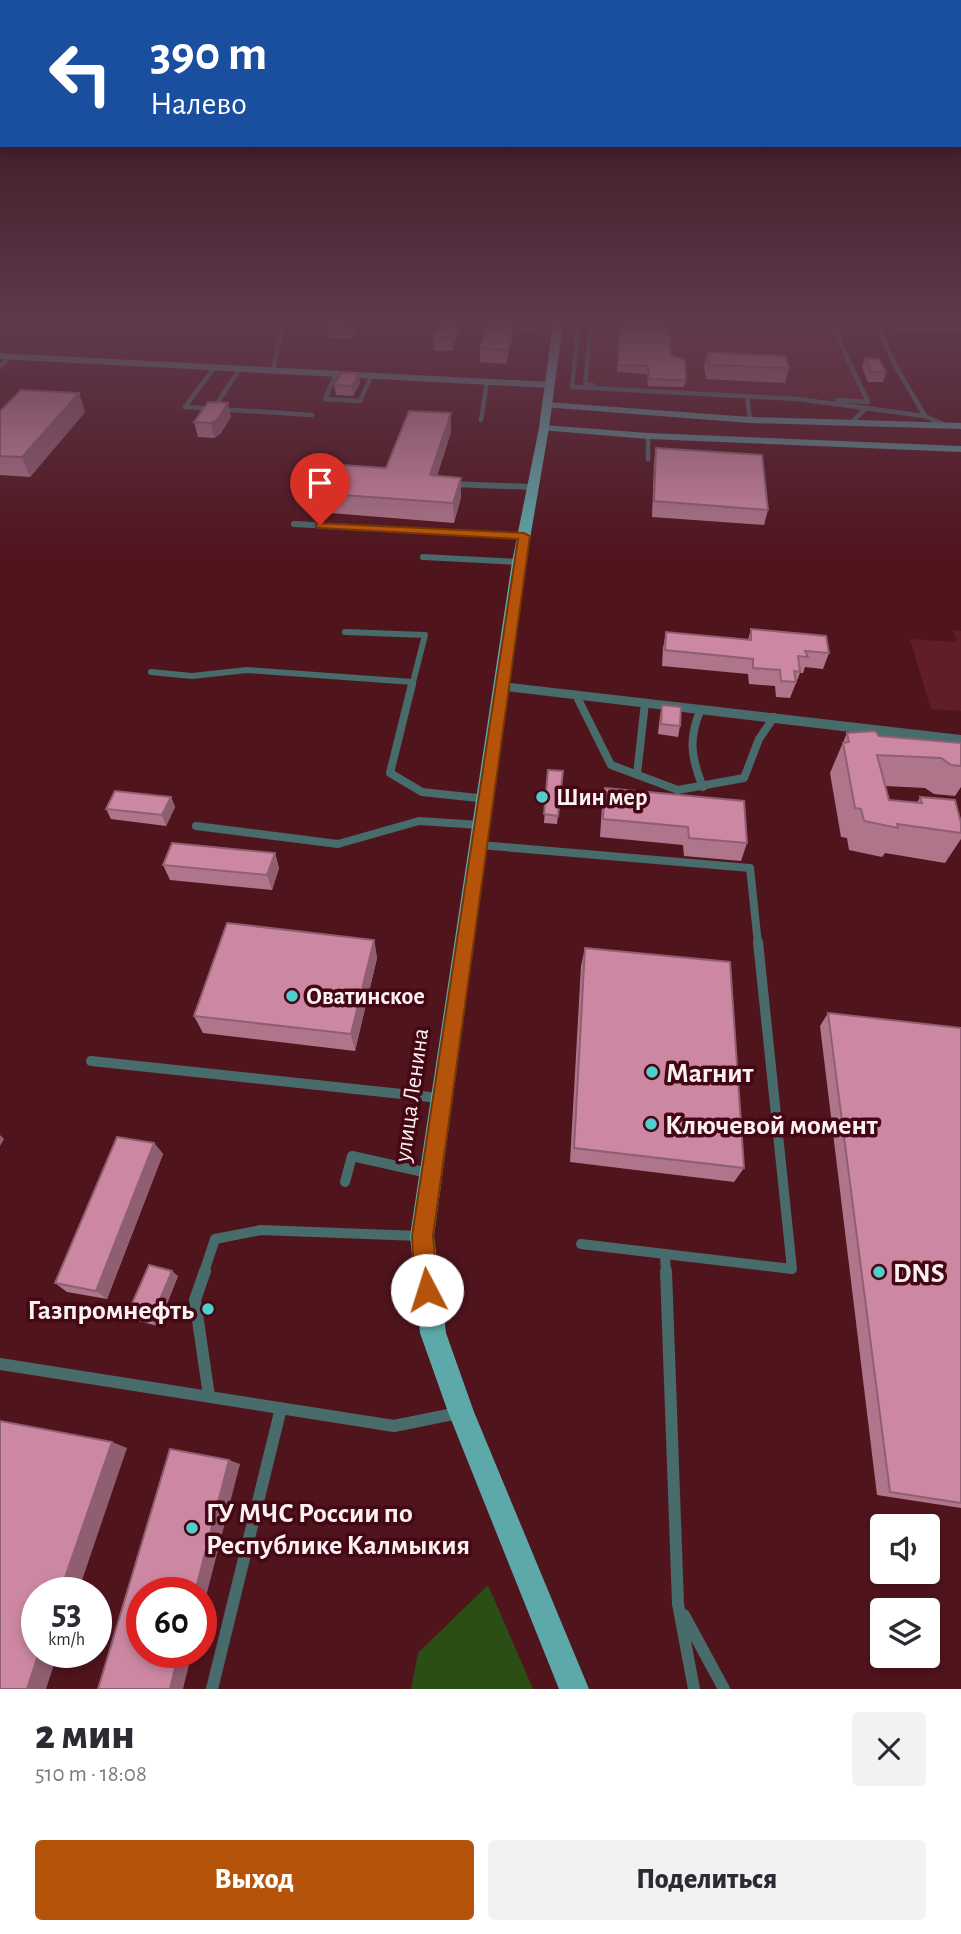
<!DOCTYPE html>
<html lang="ru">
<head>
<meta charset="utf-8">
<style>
  :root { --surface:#fff; --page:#f2f2f3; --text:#2b2b33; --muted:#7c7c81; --accent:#b45309 }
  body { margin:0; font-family:"Alegreya Sans",sans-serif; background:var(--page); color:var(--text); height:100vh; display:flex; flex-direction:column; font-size:26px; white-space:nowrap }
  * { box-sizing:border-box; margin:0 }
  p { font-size:23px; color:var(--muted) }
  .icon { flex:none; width:38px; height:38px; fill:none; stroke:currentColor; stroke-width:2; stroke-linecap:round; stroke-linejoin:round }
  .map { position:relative; height:1689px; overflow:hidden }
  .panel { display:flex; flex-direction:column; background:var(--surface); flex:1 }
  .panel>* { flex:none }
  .banner { position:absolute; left:0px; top:0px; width:962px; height:147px; box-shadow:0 4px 10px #0003; background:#1a4fa0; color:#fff; overflow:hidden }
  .fabs { position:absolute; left:870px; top:1514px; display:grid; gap:14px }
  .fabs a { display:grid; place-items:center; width:70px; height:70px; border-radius:7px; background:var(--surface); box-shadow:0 4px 10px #0003; font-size:35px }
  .speed { position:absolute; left:21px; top:1577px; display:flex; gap:14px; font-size:35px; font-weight:700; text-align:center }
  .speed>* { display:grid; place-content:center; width:91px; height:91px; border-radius:50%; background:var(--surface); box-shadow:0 4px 10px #0003; line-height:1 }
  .speed small { font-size:18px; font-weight:400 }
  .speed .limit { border:10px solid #d22; background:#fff; color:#111 }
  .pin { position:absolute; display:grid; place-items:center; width:60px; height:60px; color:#fff; margin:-72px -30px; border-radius:50% 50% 50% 0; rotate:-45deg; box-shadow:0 0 7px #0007 }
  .pin .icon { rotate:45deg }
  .me { position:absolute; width:77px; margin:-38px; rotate:355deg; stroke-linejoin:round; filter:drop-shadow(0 0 5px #0008) }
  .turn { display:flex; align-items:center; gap:24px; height:147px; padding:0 35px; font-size:32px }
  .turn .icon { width:91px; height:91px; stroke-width:2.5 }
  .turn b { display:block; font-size:49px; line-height:60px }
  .round { display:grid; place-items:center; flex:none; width:74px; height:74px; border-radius:7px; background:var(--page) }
  .head { display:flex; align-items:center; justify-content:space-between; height:119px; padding:0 35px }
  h1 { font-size:42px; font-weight:800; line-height:52px }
  .action { display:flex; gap:14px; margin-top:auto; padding:14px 35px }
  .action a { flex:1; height:80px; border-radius:7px; background:var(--accent); color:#fff; font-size:28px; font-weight:800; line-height:80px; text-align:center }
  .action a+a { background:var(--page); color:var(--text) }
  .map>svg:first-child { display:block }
  .built { fill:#5f1e28 }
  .green { fill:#2b4e15 }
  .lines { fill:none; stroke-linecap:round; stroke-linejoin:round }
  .lane-far4 { stroke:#486b6b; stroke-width:4.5 }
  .lane-far3 { stroke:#486b6b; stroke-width:6 }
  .lane-far2 { stroke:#486b6b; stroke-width:8 }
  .lane-far1 { stroke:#486b6b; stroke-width:10 }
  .lane { stroke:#486b6b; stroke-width:12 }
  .street { fill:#486b6b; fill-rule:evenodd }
  .secondary { fill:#558e8e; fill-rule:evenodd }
  .primary { fill:#5da9a9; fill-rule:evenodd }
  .wall { fill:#af758b }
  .shaded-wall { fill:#8f5f71 }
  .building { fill:#cc88a2; stroke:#8f5f71; stroke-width:2 }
  .route { fill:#b45309; stroke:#753606; stroke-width:2 }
  .poi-dot { fill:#52cdcd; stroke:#440814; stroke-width:2.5 }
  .labels { text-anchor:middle; stroke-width:7; stroke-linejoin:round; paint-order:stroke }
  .poi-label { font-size:24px; font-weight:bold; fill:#faf2f2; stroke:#440814; text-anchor:start }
  .street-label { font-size:24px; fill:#faf2f2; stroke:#440814 }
  .near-poi-label { font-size:28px; font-weight:bold; fill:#faf2f2; stroke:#440814; text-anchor:start }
</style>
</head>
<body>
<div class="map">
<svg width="961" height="1689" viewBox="0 0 961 1689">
  <rect width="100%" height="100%" fill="#50141d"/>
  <g class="built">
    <polygon points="591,323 831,323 868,402 585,385"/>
    <polygon points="953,630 961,631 961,711 931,709 910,639 957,642"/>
  </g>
  <polygon class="green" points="488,1585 533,1689 411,1689 418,1653"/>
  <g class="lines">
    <g class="lane-far4">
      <polyline points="522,323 521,330 557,332"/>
      <polyline points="579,323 572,387 798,399 925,416 945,425"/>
      <polyline points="591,323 585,385 593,385"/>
      <polyline points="831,323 868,402 837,400"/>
      <polyline points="0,367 10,356"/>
      <polyline points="273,371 282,323"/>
      <polyline points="336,374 325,399 360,401 371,376"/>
      <polyline points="747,397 750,420"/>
      <polyline points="185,407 312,415"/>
      <polyline points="185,407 214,368"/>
      <polyline points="214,408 239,370"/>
      <polyline points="925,416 895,365 878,327 961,330"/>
      <polyline points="481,420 487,382"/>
      <polyline points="851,423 865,409"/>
      <polyline points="648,436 648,459"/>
    </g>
    <g class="lane-far3">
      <polyline points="451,484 533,487"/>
      <polyline points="294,524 524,536"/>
      <polyline points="423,557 519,562"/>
      <polyline points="345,632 425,635 412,686"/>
      <polyline points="151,672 192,676 247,670 413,682"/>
    </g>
    <g class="lane-far2">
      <polyline points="412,684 390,773 422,792 487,799"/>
      <polyline points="576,695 611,765 678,790 744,778 759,739 774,717"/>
      <path d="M701,709c-13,29 -10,49 2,78"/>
      <polyline points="637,774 645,703"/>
      <polyline points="196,826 338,844 419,821 480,825"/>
      <polyline points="480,845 750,868 758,944"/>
    </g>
    <g class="lane-far1">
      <polyline points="91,1061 439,1098"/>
      <polyline points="345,1182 352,1156 428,1173"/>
      <polyline points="581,1244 792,1269 758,942"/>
      <polyline points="665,1256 666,1272"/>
      <polyline points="204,1272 215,1239 261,1230 419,1236"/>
    </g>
    <g class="lane">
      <polyline points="205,1271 195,1300 209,1396"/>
      <polyline points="666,1271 678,1604 694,1689"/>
      <polyline points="0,1364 394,1426 458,1413"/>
      <polyline points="684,1615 724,1689"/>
      <polyline points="212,1689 281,1408"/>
    </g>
    <polygon class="street" points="502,682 961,735 961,745 497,690 495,687 497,684"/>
    <g class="secondary">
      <polygon points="0,353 549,382 554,385 549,388 0,359"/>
      <polygon points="547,402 750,417 961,423 961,429 750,423 543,407 542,405"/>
      <polygon points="544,425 648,433 961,446 961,452 648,439 540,430 540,426"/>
    </g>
    <polygon class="primary" points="553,323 563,323 549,428 526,562 434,1236 446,1333 474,1412 589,1689 559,1689 448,1412 420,1333 410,1236 512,562 539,428"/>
  </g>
  <g class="wall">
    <polygon points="327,323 359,323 351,339 329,338"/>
    <polygon points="618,323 669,323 671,355 686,380 684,387 648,386 647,374 617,372"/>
    <polygon points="459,330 452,351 434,350 433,337"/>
    <polygon points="513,335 506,364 480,362 480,348"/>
    <polygon points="707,352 789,368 785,383 706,379 704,366"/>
    <polygon points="865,358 886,372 883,382 868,382 862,368"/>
    <polygon points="360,383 353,396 336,395 334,385"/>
    <polygon points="79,393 85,412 30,477 0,475 0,411"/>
    <polygon points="451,413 451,432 437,476 461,478 461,497 454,523 318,512 315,493 386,468"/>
    <polygon points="231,417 220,434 214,438 198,437 194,422"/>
    <polygon points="656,448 768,510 764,525 652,517 654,463"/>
    <polygon points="751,629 829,653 823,669 805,667 803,673 800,673 790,698 776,697 775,686 749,684 748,674 662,666 663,648 666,632 748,640"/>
    <polygon points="662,705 680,726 678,737 658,734 660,716"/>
    <polygon points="847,733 961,743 961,787 955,796 934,794 925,788 885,786 889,800 917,803 920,797 961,823 961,839 945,863 885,853 882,857 849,850 847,838 841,837 830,773"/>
    <polygon points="548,770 563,771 557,824 544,823"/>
    <polygon points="605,788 747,843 741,861 684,856 683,845 600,837 602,806"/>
    <polygon points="171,797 175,807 166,826 111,819 106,809"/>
    <polygon points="275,853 279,868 272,890 170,880 163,865"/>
    <polygon points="374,940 377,958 355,1051 203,1033 194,1016"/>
    <polygon points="585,948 744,1168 734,1182 570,1162 581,966"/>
    <polygon points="828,1013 961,1028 961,1508 877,1495 820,1026"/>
    <polygon points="154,1143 163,1154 107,1299 67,1292 55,1283"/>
    <polygon points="178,1276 158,1326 134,1320 127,1315"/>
  </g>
  <g class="shaded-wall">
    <polygon points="349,323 359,323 351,339"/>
    <polygon points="457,323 459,323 459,330 452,351 452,337"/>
    <polygon points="514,323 513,335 506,364 507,350"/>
    <polygon points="359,374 360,383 353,396 352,386"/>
    <polygon points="79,393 85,412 30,477 22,457"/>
    <polygon points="228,403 231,417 220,434 214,438 211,423"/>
    <polygon points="451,413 451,432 431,495 430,475"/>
    <polygon points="461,478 461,497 454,523 453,503"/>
    <polygon points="171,797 175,807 166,826 162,815"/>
    <polygon points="275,853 279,868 272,890 267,875"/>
    <polygon points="374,940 377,958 355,1051 351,1034"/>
    <polygon points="0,1135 4,1139 0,1146"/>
    <polygon points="154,1143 163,1154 107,1299 96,1291"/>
    <polygon points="172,1271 178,1276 158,1326 151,1321"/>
    <polygon points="112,1442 127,1448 78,1592 60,1592"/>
    <polygon points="229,1460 240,1464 201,1616 201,1592 195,1592"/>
    <polygon points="39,1652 58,1652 46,1689 27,1689"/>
    <polygon points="179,1652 192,1652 183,1689 170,1689"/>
  </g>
  <g class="building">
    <polygon points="438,323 457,323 452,337 433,337"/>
    <polygon points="488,323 514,323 507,350 480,348"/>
    <polygon points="619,323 669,323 671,355 685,360 686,380 649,379 648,366 618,365"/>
    <polygon points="707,352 786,356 789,368 709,365"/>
    <polygon points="865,358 879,359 886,372 871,372"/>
    <polygon points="342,372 359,374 352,386 334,385"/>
    <polygon points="21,390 79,393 22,457 0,456 0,411"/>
    <polygon points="208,402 228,403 217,420 211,423 194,422"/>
    <polygon points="409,411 451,413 430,475 461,478 453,503 315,493 329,464 386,468"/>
    <polygon points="656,448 762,455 768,510 654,501"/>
    <polygon points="751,629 826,636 829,653 805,651 808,657 798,656 800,672 794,671 796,682 781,681 780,670 753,668 753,659 665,650 666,632 751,640"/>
    <polygon points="662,705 681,707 680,726 661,724"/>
    <polygon points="875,731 879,736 961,743 961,766 951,765 941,758 877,755 889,800 922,803 920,797 955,800 961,823 961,833 897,824 898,828 864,821 861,809 855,808 843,743 849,742 847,733"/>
    <polygon points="548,770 563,771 558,816 544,814"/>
    <polygon points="605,788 744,801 747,843 689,838 688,827 603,819"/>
    <polygon points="115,791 171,797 162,815 106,809"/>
    <polygon points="172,843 275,853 267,875 163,865"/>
    <polygon points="227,923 374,940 351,1034 194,1016"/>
    <polygon points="585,948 730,962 744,1168 574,1148"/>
    <polygon points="828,1013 961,1028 961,1503 890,1492"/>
    <polygon points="117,1137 154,1143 96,1291 55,1283"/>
    <polygon points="149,1265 172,1271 151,1321 127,1315"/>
    <polygon points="0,1421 112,1442 60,1592 37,1592 37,1652 39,1652 27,1689 0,1689"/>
    <polygon points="170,1449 229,1460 195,1592 142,1592 142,1652 179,1652 170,1689 98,1689"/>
  </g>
  <linearGradient id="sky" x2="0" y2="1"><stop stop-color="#2c0b10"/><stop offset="0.58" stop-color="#5e3a4c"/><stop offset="1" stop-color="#5e3a4c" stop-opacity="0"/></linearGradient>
  <rect width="961" height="559" fill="url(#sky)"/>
  <polygon class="route" points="316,523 524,533 530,536 433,1236 438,1290 435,1298 427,1301 419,1298 415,1290 412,1236 518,539 320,528 316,527"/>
  <g class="poi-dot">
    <circle cx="542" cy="797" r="7"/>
    <circle cx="292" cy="996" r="7"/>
    <circle cx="652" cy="1072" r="7"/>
    <circle cx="651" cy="1124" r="7"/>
    <circle cx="879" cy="1272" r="7"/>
    <circle cx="208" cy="1309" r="7"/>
    <circle cx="192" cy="1528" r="7"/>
  </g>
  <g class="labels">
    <g class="poi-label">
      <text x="556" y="805">Шин мер</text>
      <text x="306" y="1004">Оватинское</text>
    </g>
    <g class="street-label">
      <text transform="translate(411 1095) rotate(-82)" y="8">улица Ленина</text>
    </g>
    <g class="near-poi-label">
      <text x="666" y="1082">Магнит</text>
      <text x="665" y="1134">Ключевой момент</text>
      <text x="893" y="1282">DNS</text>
      <text x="194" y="1319" text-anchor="end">Газпромнефть</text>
      <text x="206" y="1522">ГУ МЧС России по<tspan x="206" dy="32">Республике Калмыкия</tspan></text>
    </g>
  </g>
</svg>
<div class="fabs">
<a><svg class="icon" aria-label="sound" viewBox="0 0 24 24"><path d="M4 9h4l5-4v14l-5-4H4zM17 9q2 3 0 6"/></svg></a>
<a><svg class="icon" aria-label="layers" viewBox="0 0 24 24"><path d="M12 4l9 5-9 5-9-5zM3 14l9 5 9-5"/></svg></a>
</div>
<div class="speed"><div>53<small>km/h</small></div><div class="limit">60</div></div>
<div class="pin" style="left:320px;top:525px;background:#d93025"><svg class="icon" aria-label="arrive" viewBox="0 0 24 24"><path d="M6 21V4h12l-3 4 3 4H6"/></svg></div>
<svg class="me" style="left:427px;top:1290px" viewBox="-20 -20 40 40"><circle r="19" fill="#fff"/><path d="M0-13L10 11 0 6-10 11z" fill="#b45309"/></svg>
<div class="banner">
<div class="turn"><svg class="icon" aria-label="left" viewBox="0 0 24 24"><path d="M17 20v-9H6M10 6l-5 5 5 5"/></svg><div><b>390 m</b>Налево</div></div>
</div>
</div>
<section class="panel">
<div class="head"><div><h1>2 мин</h1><p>510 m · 18:08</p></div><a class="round"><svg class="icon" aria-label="close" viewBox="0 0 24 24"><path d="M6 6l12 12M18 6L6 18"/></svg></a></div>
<div class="action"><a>Выход</a><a>Поделиться</a></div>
</section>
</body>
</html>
